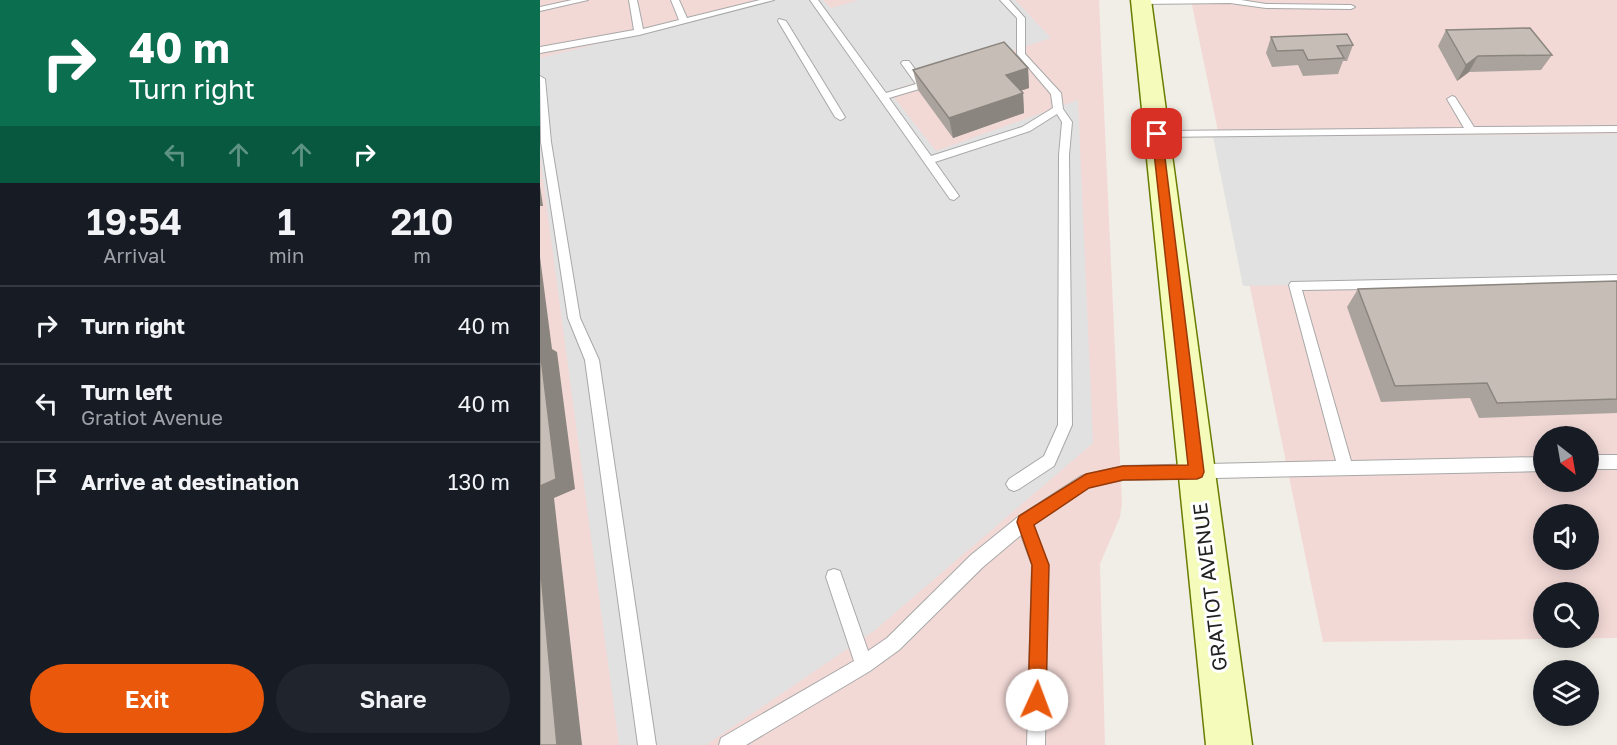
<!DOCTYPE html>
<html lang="en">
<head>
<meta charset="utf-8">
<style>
  :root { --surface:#171b24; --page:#20242c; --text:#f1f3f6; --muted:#9ea1a6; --line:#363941; --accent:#ea580c }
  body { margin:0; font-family:"Golos Text",sans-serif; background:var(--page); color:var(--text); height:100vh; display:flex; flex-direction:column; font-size:22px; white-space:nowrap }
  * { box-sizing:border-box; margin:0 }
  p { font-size:20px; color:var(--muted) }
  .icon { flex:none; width:33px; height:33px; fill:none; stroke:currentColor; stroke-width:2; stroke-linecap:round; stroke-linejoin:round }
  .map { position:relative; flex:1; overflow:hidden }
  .details { display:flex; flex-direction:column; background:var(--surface); width:540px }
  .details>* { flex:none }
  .top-card { background:#0b6e4f; color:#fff; overflow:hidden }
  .needle { width:39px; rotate:149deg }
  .tools { position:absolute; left:993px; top:426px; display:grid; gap:12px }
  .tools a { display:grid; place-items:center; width:66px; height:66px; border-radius:50%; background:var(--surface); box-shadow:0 3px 15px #0003; font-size:30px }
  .pin { position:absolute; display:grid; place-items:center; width:51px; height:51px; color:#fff; margin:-26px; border-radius:12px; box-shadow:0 3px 9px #0006 }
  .me { position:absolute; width:66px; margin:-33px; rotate:2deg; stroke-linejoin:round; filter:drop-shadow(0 0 4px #0008) }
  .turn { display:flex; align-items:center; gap:21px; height:126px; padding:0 30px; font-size:27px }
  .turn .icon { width:78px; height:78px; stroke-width:2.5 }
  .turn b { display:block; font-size:42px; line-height:51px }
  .lanes { display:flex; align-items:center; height:57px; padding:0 30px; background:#0003; justify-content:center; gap:30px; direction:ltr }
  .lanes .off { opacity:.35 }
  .eta { display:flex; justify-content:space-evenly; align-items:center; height:102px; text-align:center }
  .eta b { font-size:36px; font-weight:600; line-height:42px }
  .action { display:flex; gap:12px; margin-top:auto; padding:12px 30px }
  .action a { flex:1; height:69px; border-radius:36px; background:var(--accent); color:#fff; font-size:24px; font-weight:600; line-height:69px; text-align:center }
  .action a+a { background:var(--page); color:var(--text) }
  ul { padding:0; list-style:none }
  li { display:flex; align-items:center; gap:18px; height:78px; padding:0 30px; border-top:2px solid var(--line) }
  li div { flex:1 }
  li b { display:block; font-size:22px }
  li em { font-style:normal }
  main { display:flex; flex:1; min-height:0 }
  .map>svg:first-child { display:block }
  .commercial { fill:#f2d9d6; fill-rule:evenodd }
  .parking { fill:#e1e1e1 }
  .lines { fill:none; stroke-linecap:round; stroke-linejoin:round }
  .lane-casing { stroke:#a8a8a8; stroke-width:2 }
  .secondary-casing { stroke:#697d02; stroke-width:3 }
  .lane { fill:#fff; fill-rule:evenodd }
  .secondary { fill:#f4fbbb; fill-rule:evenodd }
  .wall { fill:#aaa39d }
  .shaded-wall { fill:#8b857f }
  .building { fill:#c6beb6; stroke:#8b857f; stroke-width:1.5 }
  .route { fill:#ea580c; stroke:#983908; stroke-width:1.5 }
  .labels { text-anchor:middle; stroke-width:6; stroke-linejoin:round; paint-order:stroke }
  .street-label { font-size:20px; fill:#212121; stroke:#fff }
</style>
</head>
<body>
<main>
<section class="details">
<div class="top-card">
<div class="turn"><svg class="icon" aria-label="right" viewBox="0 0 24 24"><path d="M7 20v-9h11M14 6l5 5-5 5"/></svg><div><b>40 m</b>Turn right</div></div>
<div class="lanes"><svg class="icon off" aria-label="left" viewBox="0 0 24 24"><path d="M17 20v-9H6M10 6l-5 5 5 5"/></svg><svg class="icon off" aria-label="ahead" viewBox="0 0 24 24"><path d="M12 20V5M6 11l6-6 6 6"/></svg><svg class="icon off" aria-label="ahead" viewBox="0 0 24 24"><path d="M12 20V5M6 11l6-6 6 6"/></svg><svg class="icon" aria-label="right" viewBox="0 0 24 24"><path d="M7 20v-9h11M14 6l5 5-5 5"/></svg></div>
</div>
<div class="eta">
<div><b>19:54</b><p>Arrival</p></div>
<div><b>1</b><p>min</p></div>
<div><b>210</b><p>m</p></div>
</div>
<ul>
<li><svg class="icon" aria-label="right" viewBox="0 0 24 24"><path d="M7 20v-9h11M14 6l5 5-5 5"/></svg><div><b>Turn right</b></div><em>40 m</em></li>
<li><svg class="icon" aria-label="left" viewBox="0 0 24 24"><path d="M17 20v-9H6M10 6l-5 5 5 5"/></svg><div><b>Turn left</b><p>Gratiot Avenue</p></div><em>40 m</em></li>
<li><svg class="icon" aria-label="arrive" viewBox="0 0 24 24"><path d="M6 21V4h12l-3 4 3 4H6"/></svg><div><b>Arrive at destination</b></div><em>130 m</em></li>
</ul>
<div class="action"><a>Exit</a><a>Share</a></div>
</section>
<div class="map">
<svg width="1077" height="745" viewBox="0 0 1077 745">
  <rect width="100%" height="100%" fill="#f1eee7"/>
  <g class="commercial">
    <polygon points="0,0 559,0 582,504 580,517 560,564 565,745 0,745"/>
    <path d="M651,0h426v638l-294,4zM1004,436h44v46h-44zM1004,514h44v46h-44zM1004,592h44v46h-44z"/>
  </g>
  <g class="parking">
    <polygon points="236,0 283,0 291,8 319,0 475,0 511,38 349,91 396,151 538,100 553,443 335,630 166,745 79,745 0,157 0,58"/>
    <polygon points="1077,134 1077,280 703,286 673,137"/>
  </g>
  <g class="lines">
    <defs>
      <g id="lane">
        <polygon points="32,0 48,0 0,11 0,7"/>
        <polygon points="89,0 97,0 103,29 139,20 131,0 139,0 147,18 220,0 234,0 99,35 0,53 0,47 94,30"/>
        <polygon points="270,0 278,0 346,93 376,84 361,63 363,61 369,61 384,82 396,80 396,84 349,98 391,156 482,127 513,108 511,94 477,54 477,18 460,0 469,0 485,18 485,54 521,93 523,109 532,122 529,155 532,425 514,466 479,489 474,491 469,489 466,484 469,479 504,456 518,425 519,155 522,122 517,114 490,131 395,162 419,196 414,200 410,199"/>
        <polygon points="599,0 701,0 726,4 811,5 815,7 811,9 726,8 690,3 601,4 597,2"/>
        <polygon points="239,19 246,21 305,117 303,119 300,120 295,117 238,21"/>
        <polygon points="0,76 5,79 11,142 40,318 59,360 116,745 98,745 45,360 28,318 1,142"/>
        <polygon points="912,96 915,97 934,127 1077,126 1077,132 617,137 612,134 617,131 924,128 907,99"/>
        <polygon points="1077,275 1077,285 762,290 811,461 1004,457 1004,471 583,480 549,487 493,525 508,565 505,745 487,745 492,565 481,535 443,567 359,650 330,671 206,745 179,745 181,738 314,661 286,577 288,571 294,569 300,571 328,651 347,638 431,555 478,517 541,476 583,466 796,461 749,285 751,282"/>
        <rect x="1048" y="455" width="29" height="14"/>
      </g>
      <polygon id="secondary" points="591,0 611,0 712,745 666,745"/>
    </defs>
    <use href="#lane" class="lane-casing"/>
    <use href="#secondary" class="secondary-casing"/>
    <use href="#lane" class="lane"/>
    <use href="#secondary" class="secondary"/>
  </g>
  <g class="wall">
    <polygon points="906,30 1012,55 1001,70 929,72 917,81 898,46"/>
    <polygon points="731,37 813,45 807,61 803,61 798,74 763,76 758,65 732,67 726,53"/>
    <polygon points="488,68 489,88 480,91 483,93 484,113 413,138 378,90 373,70"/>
    <polygon points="1077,281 1077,413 939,418 930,398 841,402 807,307 818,289"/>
  </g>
  <g class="shaded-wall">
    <polygon points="938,56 929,72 917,81 926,65"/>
    <polygon points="488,68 489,88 468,95 466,75"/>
    <polygon points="483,93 484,113 413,138 409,118"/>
    <polygon points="0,186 3,206 0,206"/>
    <polygon points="0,257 12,349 17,352 35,489 14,498 42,745 17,745 0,563"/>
  </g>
  <g class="building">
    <polygon points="990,28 1012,55 938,56 926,65 906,30"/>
    <polygon points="807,34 813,45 797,46 804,58 768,60 763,50 737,51 731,37"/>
    <polygon points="464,42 488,68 466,75 483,93 409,118 373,70"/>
    <polygon points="1077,281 1077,399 957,403 947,383 855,386 818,289"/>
    <polygon points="0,349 16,479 0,486"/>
    <polygon points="0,563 17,745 0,745"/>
  </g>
  <polygon class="route" points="617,130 622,134 664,472 662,477 657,479 583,480 549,488 494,525 509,565 506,700 504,707 497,709 491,707 488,700 492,565 477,522 479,516 546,474 583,466 648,465 612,134"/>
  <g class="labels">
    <g class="street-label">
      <text transform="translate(670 587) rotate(-97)" y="7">GRATIOT AVENUE</text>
    </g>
  </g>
</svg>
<div class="tools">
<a><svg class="needle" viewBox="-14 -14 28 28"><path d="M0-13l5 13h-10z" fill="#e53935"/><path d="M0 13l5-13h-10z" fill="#9ea1a6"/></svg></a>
<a><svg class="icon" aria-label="sound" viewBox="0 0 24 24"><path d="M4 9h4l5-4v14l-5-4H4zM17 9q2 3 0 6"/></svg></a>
<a><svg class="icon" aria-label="search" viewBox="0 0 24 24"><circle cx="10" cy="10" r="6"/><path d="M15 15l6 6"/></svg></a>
<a><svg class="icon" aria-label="layers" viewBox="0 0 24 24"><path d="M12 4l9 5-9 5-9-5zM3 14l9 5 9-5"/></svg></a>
</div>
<div class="pin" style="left:617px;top:134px;background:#d93025"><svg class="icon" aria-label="arrive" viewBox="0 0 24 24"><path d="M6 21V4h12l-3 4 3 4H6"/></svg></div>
<svg class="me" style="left:497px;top:700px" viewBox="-20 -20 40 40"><circle r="19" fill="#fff"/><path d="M0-13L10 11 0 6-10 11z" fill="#ea580c"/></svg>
</div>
</main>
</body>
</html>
